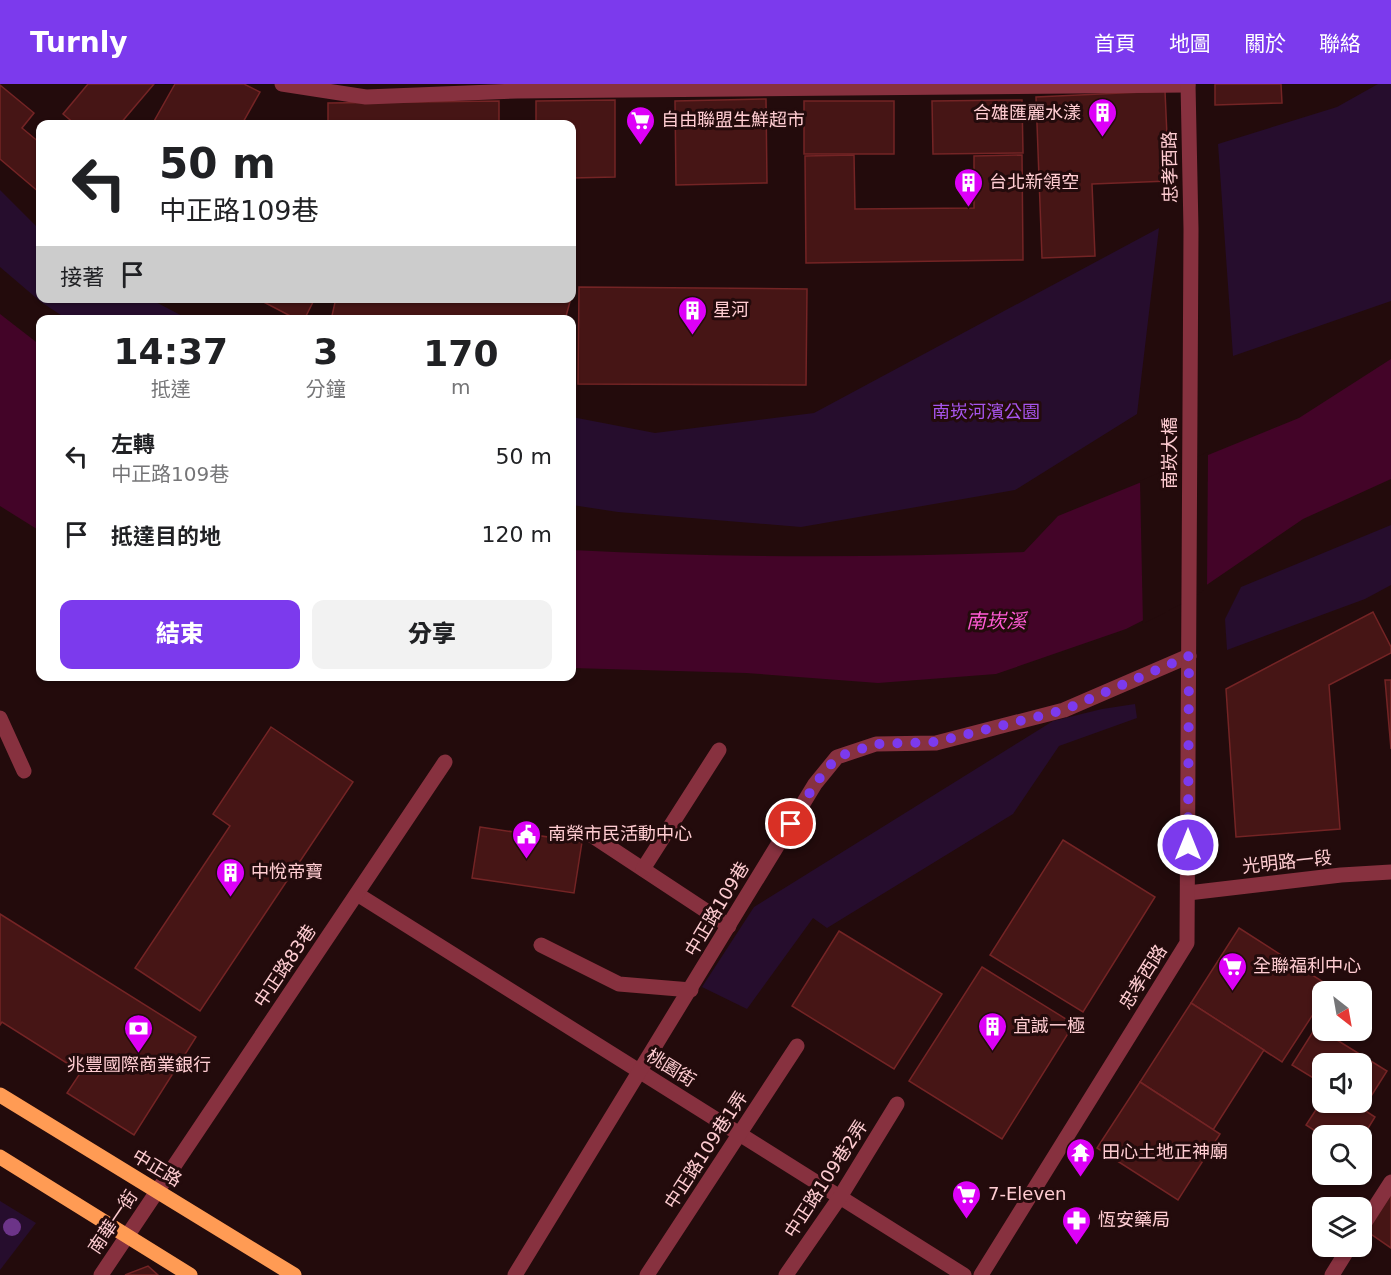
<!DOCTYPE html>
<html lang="zh-TW">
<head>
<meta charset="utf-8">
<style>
  :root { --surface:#fff; --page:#f2f2f2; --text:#202124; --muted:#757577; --accent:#7c3aed }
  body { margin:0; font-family:"DejaVu Sans","Noto Sans TC",sans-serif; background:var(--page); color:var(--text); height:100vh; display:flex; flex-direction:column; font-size:22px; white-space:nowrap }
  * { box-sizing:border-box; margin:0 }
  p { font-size:20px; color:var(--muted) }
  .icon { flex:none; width:33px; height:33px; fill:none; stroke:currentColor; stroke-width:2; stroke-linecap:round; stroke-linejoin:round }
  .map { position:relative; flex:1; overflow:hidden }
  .drawer { position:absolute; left:36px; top:231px; width:540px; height:366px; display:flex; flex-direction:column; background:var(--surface); border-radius:12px; box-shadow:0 2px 4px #0004 }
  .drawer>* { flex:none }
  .top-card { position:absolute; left:36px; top:36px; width:540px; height:183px; border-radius:12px; box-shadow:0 2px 4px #0004; background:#fff; color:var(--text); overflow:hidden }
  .needle { width:39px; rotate:149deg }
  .controls { position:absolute; left:1312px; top:897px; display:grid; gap:12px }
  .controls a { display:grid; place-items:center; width:60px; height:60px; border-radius:12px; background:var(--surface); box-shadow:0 2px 4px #0004; font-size:30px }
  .pin { position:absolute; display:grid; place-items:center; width:51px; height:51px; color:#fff; margin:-26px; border:3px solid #fff; border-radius:50%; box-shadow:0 2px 6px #0007 }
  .me { position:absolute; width:66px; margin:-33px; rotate:0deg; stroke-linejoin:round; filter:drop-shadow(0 0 4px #0008) }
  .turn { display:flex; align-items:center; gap:21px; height:126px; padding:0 24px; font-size:27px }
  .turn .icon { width:78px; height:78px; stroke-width:2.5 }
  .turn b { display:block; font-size:42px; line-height:51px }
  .then { display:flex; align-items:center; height:57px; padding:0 24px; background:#0003; gap:12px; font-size:22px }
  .eta { display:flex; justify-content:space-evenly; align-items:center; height:102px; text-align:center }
  .eta b { font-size:36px; font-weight:800; line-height:42px }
  .button { display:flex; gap:12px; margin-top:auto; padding:12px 24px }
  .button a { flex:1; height:69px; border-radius:12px; background:var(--accent); color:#fff; font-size:24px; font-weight:800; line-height:69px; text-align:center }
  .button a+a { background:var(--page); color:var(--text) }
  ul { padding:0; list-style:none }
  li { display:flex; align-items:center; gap:18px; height:78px; padding:0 24px }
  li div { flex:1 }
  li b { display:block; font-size:22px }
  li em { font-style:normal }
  header { display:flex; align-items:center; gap:36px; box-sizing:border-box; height:84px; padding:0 30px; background:var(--accent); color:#fff }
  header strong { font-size:28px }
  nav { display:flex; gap:33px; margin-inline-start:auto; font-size:21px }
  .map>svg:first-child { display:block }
  .green { fill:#260d2d }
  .water { fill:#430428 }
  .pier { fill:#230b0c }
  .building { fill:#461515; stroke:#742425; stroke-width:1.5 }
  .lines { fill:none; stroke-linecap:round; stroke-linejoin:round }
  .minor { stroke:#87313f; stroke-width:15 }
  .major { stroke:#ff9b54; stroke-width:15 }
  .tree { fill:#6c3488 }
  .route { stroke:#7c3aed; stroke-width:10; stroke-dasharray:0 18 }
  .labels { text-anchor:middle; stroke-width:6; stroke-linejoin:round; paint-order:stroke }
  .poi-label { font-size:18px; fill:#ffcdd2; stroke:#230b0c; text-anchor:start }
  .street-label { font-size:18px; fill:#ffcdd2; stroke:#230b0c }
  .park-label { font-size:18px; fill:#a755ed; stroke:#230b0c }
  .water-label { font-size:20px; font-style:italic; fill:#ff5bd5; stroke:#230b0c }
</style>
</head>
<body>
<header>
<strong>Turnly</strong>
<nav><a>首頁</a><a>地圖</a><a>關於</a><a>聯絡</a></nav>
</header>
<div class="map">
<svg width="1391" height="1191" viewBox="0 0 1391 1191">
  <rect width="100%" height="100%" fill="#230b0c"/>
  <g class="green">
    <polygon points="1378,0 1391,0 1391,217 1233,272 1218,60 1337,23"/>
    <polygon points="0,106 40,146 40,214 150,215 188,235 67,235 41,218 0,183"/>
    <polygon points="1159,144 1137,330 1015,406 801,443 618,428 572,421 572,333 655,349 814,329"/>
    <polygon points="1391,441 1391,501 1365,515 1227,566 1225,535 1241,503"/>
    <polygon points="1135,620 1137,634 1059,662 1013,730 827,844 813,834 747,925 702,903 754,823 1053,637 1102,625"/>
    <polygon points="0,1117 36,1139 0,1186"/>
  </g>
  <g class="water">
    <polygon points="0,230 40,261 40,447 0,422"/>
    <path d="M1391,275v120l-88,40 -114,78 -63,32 -130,45 -118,9 -132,-10 -174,-5v-118c150,8 301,8 452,2l34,-36 241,-98z"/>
  </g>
  <polygon class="pier" points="1208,368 1207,504 1191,515 1143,540 1140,397"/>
  <g class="building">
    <polygon points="88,0 154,0 120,40 75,40 63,30"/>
    <polygon points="175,0 244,0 260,8 242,40 157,40 153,39"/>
    <polygon points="1215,0 1281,0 1282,19 1215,21"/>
    <polygon points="0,1 34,29 22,44 40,59 40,109 0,75"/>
    <polygon points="1165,7 1169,97 1092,100 1095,172 1042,174 1036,13"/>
    <polygon points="766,15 767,99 676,101 675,17"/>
    <polygon points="615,16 615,93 572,94 572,40 536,40 536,17"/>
    <polygon points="1022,16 1023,69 933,70 932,17"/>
    <polygon points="499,17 499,40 328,40 328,19"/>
    <rect x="804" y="17" width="90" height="53"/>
    <polygon points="854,71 855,125 974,124 974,72 1022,71 1023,176 806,179 805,72"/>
    <polygon points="579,203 807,205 806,301 578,300"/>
    <polygon points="256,214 315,214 304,236 298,236"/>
    <polygon points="336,214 571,214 565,236 331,236"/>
    <polygon points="1373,528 1391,563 1391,569 1329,601 1340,745 1236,753 1226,605"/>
    <polygon points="1385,596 1391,596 1391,665"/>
    <polygon points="271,643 353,698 200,927 135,884 230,742 213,730"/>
    <polygon points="480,743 582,758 574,809 472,794"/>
    <polygon points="1063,756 1155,813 1083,928 990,871"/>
    <polygon points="0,830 196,953 134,1051 67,1009 81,988 2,938 0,941"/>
    <polygon points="1239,844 1331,903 1328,908 1323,908 1323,915 1282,978 1191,919"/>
    <polygon points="839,847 942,910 894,985 792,922"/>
    <polygon points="982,883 1074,940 1002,1055 909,997"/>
    <polygon points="1191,919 1264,966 1213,1046 1140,998"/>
    <polygon points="1316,943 1387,987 1363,1025 1352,1018 1362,1018 1362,980 1323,980 1323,1000 1292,981"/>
    <polygon points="1140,998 1220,1050 1178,1116 1097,1064"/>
    <polygon points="1323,1015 1323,1018 1352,1018 1375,1033 1362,1054 1362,1052 1323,1052 1306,1041"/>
    <polygon points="1391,1108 1391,1164 1365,1146"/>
    <polygon points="148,1182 158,1191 125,1191"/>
  </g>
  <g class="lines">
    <g class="minor">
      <polyline points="282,0 366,13 517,7 1188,1"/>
      <polyline points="0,634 24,687"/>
      <polyline points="588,749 729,842"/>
      <polyline points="643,785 719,666"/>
      <polyline points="1188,809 1341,791 1391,788"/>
      <polyline points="357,810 964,1191"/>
      <polyline points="541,861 619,900 691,906"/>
      <polyline points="1362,1143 1391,1098"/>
      <polyline points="101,1191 445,678"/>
      <polyline points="515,1191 815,700 837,673 876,660 936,659 1064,626 1189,572"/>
      <polyline points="647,1191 797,962"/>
      <polyline points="786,1191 840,1113 897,1020"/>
      <polyline points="981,1191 1187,859 1191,145 1188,0"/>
      <polyline points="1332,1191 1350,1162"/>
    </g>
    <g class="major">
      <polyline points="0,1011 294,1191"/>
      <polyline points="0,1073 190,1191"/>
    </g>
  </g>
  <circle class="tree" cx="12" cy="1143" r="9"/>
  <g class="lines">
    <polyline class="route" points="791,740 815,700 837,673 876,660 936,658 1064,626 1189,572 1188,761"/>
  </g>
  <defs>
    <symbol id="building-pin" viewBox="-11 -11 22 30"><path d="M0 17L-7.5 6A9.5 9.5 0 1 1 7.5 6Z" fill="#dd00f8" stroke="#230b0c"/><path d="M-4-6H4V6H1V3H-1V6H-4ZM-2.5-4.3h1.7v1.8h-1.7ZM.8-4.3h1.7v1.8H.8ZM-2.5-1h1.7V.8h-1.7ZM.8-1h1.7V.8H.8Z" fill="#fff"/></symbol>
    <symbol id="supermarket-pin" viewBox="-11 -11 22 30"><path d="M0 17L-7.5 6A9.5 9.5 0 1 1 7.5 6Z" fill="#dd00f8" stroke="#230b0c"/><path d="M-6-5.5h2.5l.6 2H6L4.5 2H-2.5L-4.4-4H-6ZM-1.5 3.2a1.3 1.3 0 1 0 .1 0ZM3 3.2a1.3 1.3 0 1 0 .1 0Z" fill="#fff"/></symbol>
    <symbol id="civic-pin" viewBox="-11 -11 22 30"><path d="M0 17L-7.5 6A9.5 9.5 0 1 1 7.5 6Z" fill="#dd00f8" stroke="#230b0c"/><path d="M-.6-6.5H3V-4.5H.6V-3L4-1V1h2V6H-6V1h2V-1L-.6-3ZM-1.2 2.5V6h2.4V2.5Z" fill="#fff"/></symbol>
    <symbol id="bank-pin" viewBox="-11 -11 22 30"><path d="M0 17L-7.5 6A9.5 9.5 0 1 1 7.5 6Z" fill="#dd00f8" stroke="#230b0c"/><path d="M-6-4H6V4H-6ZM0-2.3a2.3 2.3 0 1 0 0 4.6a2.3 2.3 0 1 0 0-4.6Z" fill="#fff"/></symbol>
    <symbol id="temple-pin" viewBox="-11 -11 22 30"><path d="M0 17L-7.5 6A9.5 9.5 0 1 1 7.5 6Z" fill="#dd00f8" stroke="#230b0c"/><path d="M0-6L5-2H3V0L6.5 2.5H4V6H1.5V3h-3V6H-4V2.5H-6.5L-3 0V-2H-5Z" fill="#fff"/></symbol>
    <symbol id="pharmacy-pin" viewBox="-11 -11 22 30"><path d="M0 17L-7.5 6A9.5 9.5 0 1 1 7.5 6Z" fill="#dd00f8" stroke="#230b0c"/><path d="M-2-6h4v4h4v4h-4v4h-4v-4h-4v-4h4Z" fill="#fff"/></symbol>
  </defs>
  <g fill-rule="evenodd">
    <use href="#building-pin" x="1086" y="12" width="33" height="45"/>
    <use href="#supermarket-pin" x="624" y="20" width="33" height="45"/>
    <use href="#building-pin" x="952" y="82" width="33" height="45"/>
    <use href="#building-pin" x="676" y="210" width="33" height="45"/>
    <use href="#civic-pin" x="510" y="734" width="33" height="45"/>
    <use href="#building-pin" x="214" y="772" width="33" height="45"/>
    <use href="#supermarket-pin" x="1216" y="866" width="33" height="45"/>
    <use href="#building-pin" x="976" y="926" width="33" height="45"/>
    <use href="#bank-pin" x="122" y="928" width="33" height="45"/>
    <use href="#temple-pin" x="1064" y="1052" width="33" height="45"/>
    <use href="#supermarket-pin" x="950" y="1094" width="33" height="45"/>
    <use href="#pharmacy-pin" x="1060" y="1120" width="33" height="45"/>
  </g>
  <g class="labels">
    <g class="poi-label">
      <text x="1081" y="35" text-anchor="end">合雄匯麗水漾</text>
      <text x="661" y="42">自由聯盟生鮮超市</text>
      <text x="989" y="104">台北新領空</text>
      <text x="713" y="232">星河</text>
      <text x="548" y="756">南榮市民活動中心</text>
      <text x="251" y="794">中悅帝寶</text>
      <text x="1253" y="888">全聯福利中心</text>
      <text x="1013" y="948">宜誠一極</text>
      <text x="139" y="987" text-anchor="middle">兆豐國際商業銀行</text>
      <text x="1102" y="1074">田心土地正神廟</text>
      <text x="988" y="1116">7-Eleven</text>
      <text x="1098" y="1142">恆安藥局</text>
    </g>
    <g class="street-label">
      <text transform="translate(1170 83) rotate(-91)" y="6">忠孝西路</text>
      <text transform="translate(1170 369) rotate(-90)" y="6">南崁大橋</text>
      <text transform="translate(1287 778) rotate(-6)" y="6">光明路一段</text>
      <text transform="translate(717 825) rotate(-59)" y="6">中正路109巷</text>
      <text transform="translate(285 882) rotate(-56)" y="6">中正路83巷</text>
      <text transform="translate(1143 893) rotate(-58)" y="6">忠孝西路</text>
      <text transform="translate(671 984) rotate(32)" y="6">桃園街</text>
      <text transform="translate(706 1066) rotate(-57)" y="6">中正路109巷1弄</text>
      <text transform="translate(157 1084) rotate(31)" y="6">中正路</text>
      <text transform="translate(826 1095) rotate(-57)" y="6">中正路109巷2弄</text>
      <text transform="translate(113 1138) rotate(-56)" y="6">南華一街</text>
    </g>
    <g class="park-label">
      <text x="986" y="334">南崁河濱公園</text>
    </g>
    <g class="water-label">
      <text x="996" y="544">南崁溪</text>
    </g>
  </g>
</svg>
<div class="controls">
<a><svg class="needle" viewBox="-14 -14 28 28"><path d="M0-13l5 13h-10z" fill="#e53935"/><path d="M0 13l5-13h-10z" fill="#757577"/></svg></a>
<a><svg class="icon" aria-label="sound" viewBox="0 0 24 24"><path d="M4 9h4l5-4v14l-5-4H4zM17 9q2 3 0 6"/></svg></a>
<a><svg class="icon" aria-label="search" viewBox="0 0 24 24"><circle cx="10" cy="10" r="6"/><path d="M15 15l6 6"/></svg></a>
<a><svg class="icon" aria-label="layers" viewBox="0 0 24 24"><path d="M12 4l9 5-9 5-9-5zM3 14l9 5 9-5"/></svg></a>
</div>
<div class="pin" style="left:791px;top:740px;background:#d93025"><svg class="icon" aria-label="arrive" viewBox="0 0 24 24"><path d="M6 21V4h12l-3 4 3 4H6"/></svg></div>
<svg class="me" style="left:1188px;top:761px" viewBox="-20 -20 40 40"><circle r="17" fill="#7c3aed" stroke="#fff" stroke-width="3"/><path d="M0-11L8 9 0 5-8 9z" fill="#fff"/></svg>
<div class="top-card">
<div class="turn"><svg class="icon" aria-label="left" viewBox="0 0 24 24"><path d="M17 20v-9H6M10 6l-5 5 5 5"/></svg><div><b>50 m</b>中正路109巷</div></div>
<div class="then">接著<svg class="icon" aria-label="arrive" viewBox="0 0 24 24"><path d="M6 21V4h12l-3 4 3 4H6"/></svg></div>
</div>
<section class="drawer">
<div class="eta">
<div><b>14:37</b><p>抵達</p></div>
<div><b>3</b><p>分鐘</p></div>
<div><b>170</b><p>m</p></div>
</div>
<ul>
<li><svg class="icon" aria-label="left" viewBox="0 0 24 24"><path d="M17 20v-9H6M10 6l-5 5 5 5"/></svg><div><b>左轉</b><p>中正路109巷</p></div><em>50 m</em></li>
<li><svg class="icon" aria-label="arrive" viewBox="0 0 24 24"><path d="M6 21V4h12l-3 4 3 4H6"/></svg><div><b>抵達目的地</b></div><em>120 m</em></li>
</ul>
<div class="button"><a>結束</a><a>分享</a></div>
</section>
</div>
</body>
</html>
